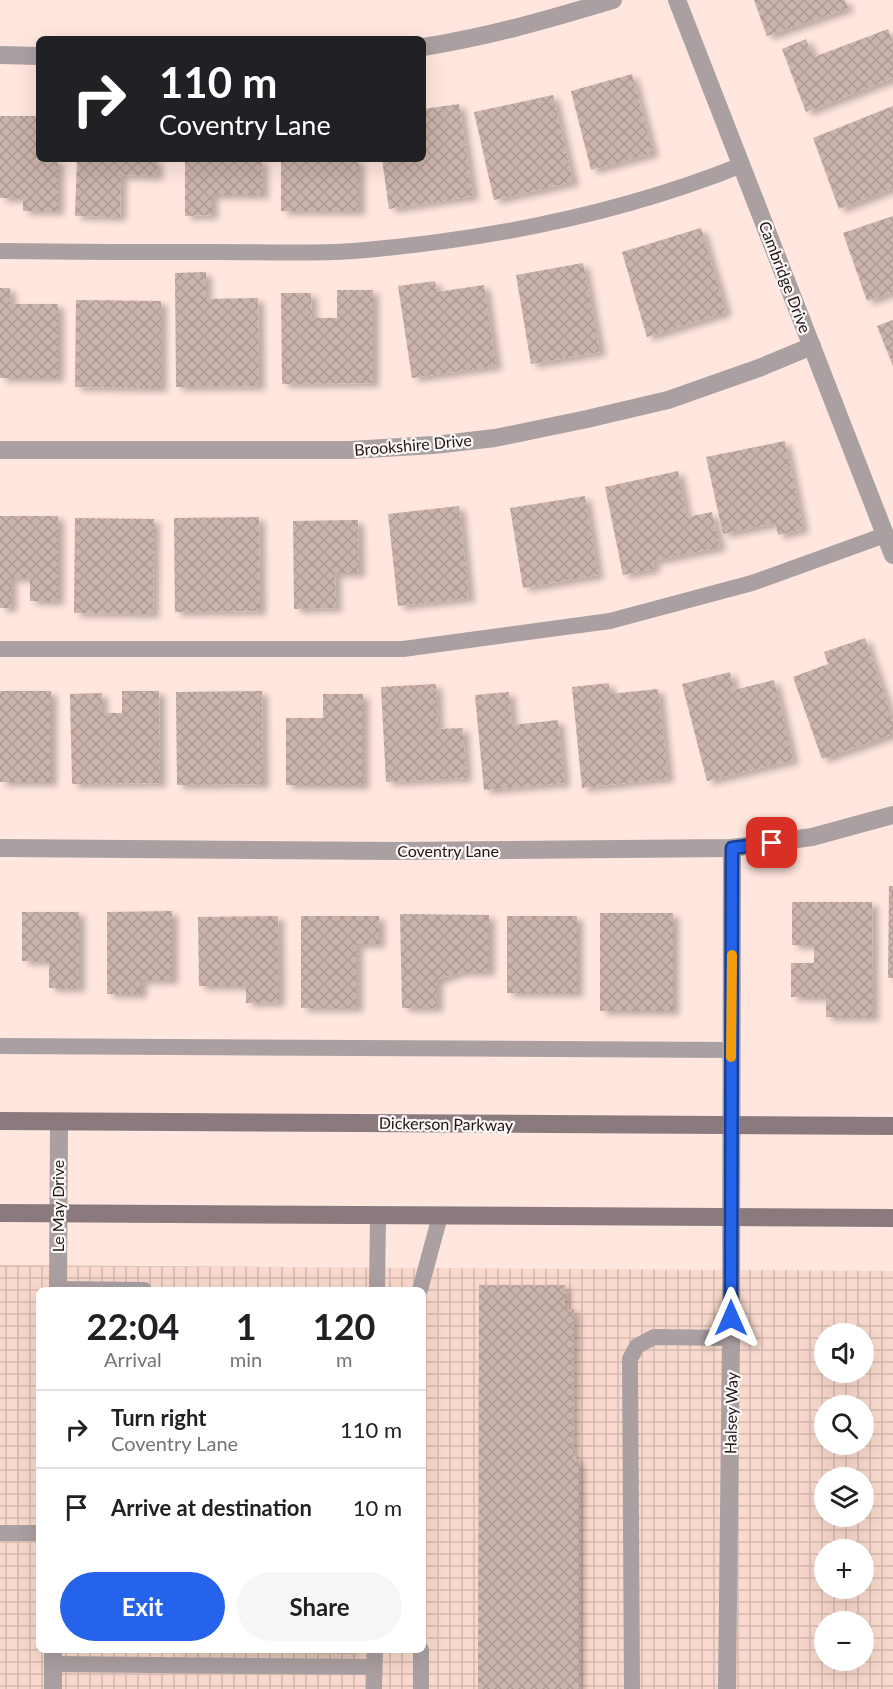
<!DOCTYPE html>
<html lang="en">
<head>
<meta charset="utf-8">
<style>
  :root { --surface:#fff; --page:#f6f6f6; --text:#202124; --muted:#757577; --line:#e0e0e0; --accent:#2563eb }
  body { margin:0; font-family:Lato,sans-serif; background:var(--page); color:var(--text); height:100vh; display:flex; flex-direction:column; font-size:22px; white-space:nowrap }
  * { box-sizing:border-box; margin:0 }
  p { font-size:20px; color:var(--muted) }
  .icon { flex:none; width:33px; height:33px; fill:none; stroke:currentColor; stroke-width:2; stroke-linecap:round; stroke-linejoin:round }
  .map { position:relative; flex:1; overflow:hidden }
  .side { position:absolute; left:36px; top:1287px; width:390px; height:366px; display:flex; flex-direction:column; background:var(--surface); border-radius:9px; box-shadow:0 6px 24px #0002 }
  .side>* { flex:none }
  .banner { position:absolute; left:36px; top:36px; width:390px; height:126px; border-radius:9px; box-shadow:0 6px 24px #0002; background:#202124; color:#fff; overflow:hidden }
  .tools { position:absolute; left:814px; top:1323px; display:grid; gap:12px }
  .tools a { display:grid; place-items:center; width:60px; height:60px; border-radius:50%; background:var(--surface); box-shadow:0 6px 24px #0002; font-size:30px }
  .pin { position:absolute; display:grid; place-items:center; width:51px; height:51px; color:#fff; margin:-26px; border-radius:12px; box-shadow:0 3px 9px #0006 }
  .me { position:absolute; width:66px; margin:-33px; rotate:0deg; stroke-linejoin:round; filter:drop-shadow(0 0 4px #0008) }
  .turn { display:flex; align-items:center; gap:21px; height:126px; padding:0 24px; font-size:27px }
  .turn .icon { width:78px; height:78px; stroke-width:2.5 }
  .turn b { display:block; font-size:42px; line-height:51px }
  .eta { display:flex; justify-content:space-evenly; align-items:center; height:102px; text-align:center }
  .eta b { font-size:36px; font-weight:700; line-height:42px }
  .cta { display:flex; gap:12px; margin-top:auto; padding:12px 24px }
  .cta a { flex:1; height:69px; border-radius:36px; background:var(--accent); color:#fff; font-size:24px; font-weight:700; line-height:69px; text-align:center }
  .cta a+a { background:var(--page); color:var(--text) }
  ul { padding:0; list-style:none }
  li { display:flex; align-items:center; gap:18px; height:78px; padding:0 24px; border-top:2px solid var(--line) }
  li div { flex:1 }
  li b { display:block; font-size:22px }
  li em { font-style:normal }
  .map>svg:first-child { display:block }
  .industrial { fill:url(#industrial-grid); fill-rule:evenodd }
  .building { fill:url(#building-cross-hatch); filter:url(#shadow) }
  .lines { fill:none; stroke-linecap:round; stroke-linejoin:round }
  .service { stroke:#aa9fa1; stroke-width:16 }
  .minor { stroke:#aa9fa1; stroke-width:18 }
  .secondary { stroke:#8a7a7d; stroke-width:18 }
  .route-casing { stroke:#184099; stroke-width:15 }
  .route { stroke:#2563eb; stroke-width:10 }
  .slow { stroke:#f59e0b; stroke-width:10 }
  .labels { text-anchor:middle; stroke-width:4.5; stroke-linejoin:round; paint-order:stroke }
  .street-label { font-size:16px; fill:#1f1714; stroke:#fdf8f7 }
</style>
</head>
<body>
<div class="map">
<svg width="893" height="1689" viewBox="0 0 893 1689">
  <defs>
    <pattern id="industrial-grid" width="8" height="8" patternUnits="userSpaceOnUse" patternTransform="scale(1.5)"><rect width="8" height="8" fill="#f9d9cd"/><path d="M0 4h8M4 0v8" fill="none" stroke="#d5baaf"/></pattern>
    <pattern id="building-cross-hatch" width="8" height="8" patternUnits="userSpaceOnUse" patternTransform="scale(1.5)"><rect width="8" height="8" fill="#cab3ab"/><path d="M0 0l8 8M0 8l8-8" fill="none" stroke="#ad9992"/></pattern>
    <filter id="shadow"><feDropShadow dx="6" dy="4" stdDeviation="3" flood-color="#0004"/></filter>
  </defs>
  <rect width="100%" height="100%" fill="#ffe6de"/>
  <path class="industrial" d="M0,1265l893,6v418h-893zM39,1290h384v360h-384zM825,1334h39v38h-39zM825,1406h39v38h-39zM825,1478h39v38h-39zM825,1550h39v38h-39zM825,1622h39v38h-39z"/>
  <g class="building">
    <polygon points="754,0 845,0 848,8 767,36"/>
    <polygon points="888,29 893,43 893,78 806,112 782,49 806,39 814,57"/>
    <polygon points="632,74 653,153 591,170 571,91"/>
    <polygon points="553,95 573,182 494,200 474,112"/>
    <polygon points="459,104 473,196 389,209 382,159 423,159 423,109"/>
    <polygon points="893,106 893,188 839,209 813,138"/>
    <polygon points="0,116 39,116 39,159 58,159 58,211 23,211 23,198 0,198"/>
    <polygon points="77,159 157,159 157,176 121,175 120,217 75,216"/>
    <polygon points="185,159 262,159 263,195 212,195 212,215 185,216"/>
    <rect x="281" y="159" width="78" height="52"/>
    <polygon points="893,216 893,292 867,301 843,233"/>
    <polygon points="701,228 726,312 647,337 622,252"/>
    <polygon points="583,263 600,352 531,364 516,275"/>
    <polygon points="206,272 206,299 258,298 259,386 176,387 175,273"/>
    <polygon points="435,281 437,292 484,285 496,366 412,378 398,286"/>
    <polygon points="0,288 10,288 10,304 58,304 58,378 0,378"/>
    <polygon points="337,290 373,290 373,383 282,384 281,293 311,293 312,318 337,318"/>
    <polygon points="76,300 161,301 161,388 75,387"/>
    <polygon points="893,320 893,366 877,326"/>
    <polygon points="785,441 803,529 778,535 775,523 723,534 706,457"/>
    <polygon points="678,471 687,517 712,512 720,547 653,561 654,569 623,575 605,487"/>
    <polygon points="585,496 598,575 523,588 510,508"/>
    <polygon points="459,506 469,598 398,606 388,514"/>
    <polygon points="0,516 58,516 58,601 30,601 30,578 11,578 11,608 0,608"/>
    <polygon points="259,517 260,611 175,612 174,518"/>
    <polygon points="75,518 154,519 153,614 74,613"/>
    <polygon points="358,520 359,573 335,573 336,608 294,609 293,521"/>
    <polygon points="865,638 893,721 893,734 822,759 793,677 828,664 824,652"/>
    <polygon points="730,672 734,690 774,680 793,760 707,781 682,684"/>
    <polygon points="609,683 610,694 658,689 668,778 582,788 572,687"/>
    <polygon points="436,684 438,729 463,728 466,778 386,782 381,687"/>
    <rect x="0" y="691" width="51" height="91"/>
    <polygon points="122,691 159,691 160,783 72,784 70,694 102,693 102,713 122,713"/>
    <polygon points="262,691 263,784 177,785 176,692"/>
    <polygon points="509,692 512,725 558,720 564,783 484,790 475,695"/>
    <polygon points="323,694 363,694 363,785 286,785 286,718 323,718"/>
    <polygon points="889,886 893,886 893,978 888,978"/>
    <polygon points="792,902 872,902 873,1017 826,1017 826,997 791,997 791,963 814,963 814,945 792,945"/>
    <polygon points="172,911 172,980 141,980 141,994 107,994 107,912"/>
    <polygon points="22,912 79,912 79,988 49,988 49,961 22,961"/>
    <rect x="600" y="913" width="73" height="98"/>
    <polygon points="400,914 489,915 489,972 461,972 437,980 437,1008 402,1008"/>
    <polygon points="278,916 279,1002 246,1003 246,986 199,986 198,917"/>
    <polygon points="301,916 379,916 379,944 357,944 357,1008 301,1008"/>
    <rect x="507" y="916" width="70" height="77"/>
    <polygon points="479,1285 565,1285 565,1309 574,1309 573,1453 579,1463 579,1689 478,1689"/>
    <polygon points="174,1650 357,1650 357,1654 174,1652"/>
  </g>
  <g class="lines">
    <g class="service">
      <path d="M0,251c73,1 145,1 218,1 45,0 91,2 136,-1 134,-11 263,-36 388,-86"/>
      <polyline points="0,649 403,649 610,621 752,583 885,535"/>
      <polyline points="0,1046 731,1050"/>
      <polyline points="58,1289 144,1290"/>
      <polyline points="377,1290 378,1216"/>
      <polyline points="420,1290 440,1216"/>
      <polyline points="0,1533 39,1533"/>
      <polyline points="421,1650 421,1689"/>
      <polyline points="53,1664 374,1667"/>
      <polyline points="374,1689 375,1650"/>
      <polyline points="632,1689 630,1359 637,1346 654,1337 731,1338"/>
    </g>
    <g class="minor">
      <polyline points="677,0 893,555"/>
      <path d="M423,47c65,-10 127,-28 190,-47"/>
      <polyline points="0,55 39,56"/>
      <polyline points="0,450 350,450 434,445 495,438 587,419 668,400 759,368 812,346"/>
      <polyline points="0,848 398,851 732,848 812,837 893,815"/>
      <polyline points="58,1290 59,1122"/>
      <polyline points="53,1689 53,1650"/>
      <polyline points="727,1689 731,1338 732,848"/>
    </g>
    <g class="secondary">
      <polyline points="0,1121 893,1126"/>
      <polyline points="0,1213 893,1218"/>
    </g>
  </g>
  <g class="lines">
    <defs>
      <polyline id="route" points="731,1318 732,848 772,843"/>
    </defs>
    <use href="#route" class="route-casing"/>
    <use href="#route" class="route"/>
    <polyline class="slow" points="731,1057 732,955"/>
  </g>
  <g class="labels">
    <g class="street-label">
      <text transform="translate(785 277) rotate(69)" y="6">Cambridge Drive</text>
      <text transform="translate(413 445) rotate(-5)" y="6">Brookshire Drive</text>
      <text x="448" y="857">Coventry Lane</text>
      <text transform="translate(446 1124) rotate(1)" y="6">Dickerson Parkway</text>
      <text transform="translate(58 1206) rotate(-90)" y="6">Le May Drive</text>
      <text transform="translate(731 1413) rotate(-89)" y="6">Halsey Way</text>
    </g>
  </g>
</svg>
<div class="tools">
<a><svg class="icon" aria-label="sound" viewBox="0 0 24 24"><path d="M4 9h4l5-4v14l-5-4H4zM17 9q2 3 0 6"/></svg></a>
<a><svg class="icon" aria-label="search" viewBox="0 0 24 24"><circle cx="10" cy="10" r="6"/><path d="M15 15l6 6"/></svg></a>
<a><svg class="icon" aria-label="layers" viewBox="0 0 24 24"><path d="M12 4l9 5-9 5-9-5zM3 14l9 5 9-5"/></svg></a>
<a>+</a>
<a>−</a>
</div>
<div class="pin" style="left:772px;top:843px;background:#d93025"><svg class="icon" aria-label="arrive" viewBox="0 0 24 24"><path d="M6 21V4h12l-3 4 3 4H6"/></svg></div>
<svg class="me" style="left:731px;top:1318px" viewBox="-20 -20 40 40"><path d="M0-17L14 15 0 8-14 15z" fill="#2563eb" stroke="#fff" stroke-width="4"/></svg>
<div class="banner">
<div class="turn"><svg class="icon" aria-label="right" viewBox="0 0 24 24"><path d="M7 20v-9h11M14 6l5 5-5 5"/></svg><div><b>110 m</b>Coventry Lane</div></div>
</div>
<section class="side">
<div class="eta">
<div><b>22:04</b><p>Arrival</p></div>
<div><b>1</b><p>min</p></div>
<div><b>120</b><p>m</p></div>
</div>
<ul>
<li><svg class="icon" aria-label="right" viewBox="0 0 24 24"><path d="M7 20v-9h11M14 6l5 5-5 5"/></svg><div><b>Turn right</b><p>Coventry Lane</p></div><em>110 m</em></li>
<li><svg class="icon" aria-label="arrive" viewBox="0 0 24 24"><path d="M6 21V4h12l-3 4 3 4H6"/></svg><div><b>Arrive at destination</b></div><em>10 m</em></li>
</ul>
<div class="cta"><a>Exit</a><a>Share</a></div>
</section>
</div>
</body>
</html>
